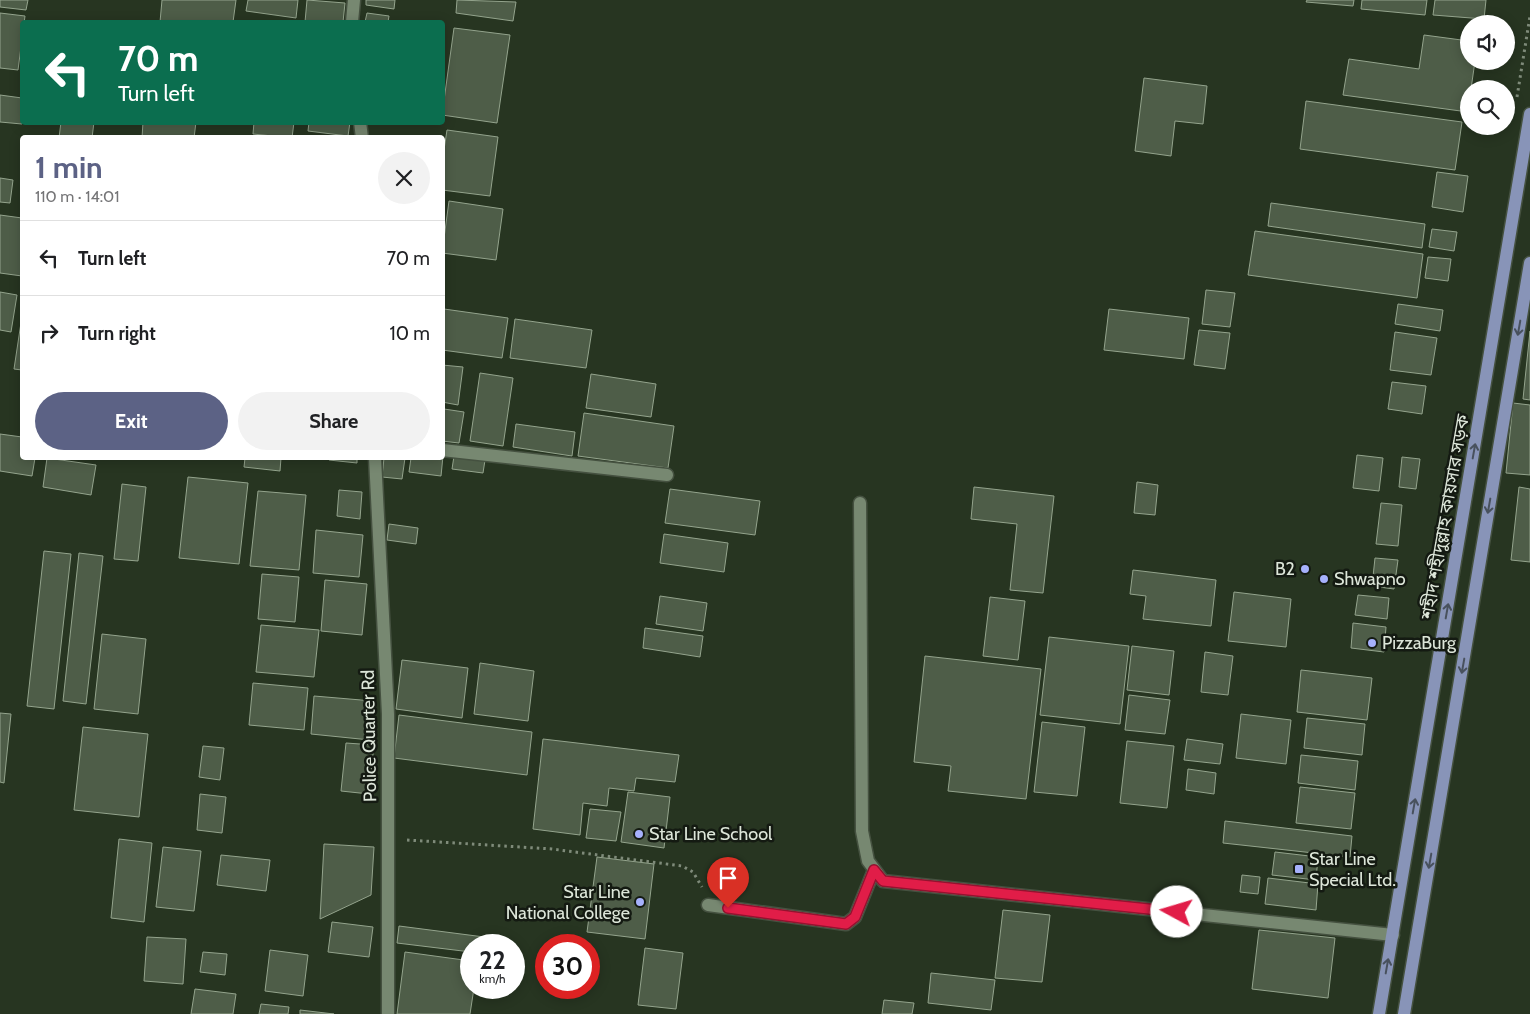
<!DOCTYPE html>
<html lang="en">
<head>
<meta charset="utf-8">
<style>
  :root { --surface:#fff; --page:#f2f2f2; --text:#202124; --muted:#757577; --line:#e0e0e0; --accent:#5c6285 }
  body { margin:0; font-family:Cabin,"Noto Sans Bengali",sans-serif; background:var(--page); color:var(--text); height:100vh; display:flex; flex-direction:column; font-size:19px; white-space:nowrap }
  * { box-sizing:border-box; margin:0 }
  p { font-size:16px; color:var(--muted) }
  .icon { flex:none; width:28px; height:28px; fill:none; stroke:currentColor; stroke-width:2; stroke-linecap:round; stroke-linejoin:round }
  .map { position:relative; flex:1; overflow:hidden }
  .sheet { position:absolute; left:20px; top:135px; width:425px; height:325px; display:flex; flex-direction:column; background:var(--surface); border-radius:5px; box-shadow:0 2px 12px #0003 }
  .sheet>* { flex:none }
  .hud { position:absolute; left:20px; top:20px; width:425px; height:105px; border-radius:5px; box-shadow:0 2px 12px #0003; background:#0b6e4f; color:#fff; overflow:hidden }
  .fabs { position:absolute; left:1460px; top:15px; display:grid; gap:10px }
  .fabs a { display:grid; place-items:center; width:55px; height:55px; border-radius:50%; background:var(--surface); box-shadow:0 2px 12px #0003; font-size:25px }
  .speed { position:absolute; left:460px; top:934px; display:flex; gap:10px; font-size:25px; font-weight:700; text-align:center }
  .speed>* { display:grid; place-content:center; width:65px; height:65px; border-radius:50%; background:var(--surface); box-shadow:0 2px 12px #0003; line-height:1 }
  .speed small { font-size:12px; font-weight:400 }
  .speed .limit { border:8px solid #d22; background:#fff; color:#111 }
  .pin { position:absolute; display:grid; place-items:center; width:42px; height:42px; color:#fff; margin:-51px -21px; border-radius:50% 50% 50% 0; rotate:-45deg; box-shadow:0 0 5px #0007 }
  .pin .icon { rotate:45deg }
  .me { position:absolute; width:55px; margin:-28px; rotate:276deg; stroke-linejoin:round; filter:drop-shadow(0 0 4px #0008) }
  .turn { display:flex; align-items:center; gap:18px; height:105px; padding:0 15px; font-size:22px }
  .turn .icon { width:65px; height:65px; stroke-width:2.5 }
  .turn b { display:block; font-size:35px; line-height:42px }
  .round { display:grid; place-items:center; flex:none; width:52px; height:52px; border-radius:26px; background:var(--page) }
  .headline { display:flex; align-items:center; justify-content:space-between; height:85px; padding:0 15px }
  h1 { font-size:30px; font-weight:700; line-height:38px; color:var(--accent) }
  .cta { display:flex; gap:10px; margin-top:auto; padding:10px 15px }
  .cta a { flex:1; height:58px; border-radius:30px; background:var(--accent); color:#fff; font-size:20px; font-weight:700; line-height:58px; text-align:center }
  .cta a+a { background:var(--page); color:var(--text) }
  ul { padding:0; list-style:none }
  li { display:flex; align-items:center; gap:15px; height:75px; padding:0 15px; border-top:1px solid var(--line) }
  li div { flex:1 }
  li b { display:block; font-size:19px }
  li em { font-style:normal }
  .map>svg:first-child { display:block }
  .building { fill:#4e5d48; stroke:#94a48d }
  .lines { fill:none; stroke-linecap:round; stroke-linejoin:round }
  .minor-casing { stroke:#455140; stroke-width:15 }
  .major-casing { stroke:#455140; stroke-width:15 }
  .path { stroke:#7f8b7a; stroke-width:3; stroke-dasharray:2.5 4; stroke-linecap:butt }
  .minor { stroke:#778871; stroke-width:12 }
  .major { stroke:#8894b8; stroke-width:12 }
  .oneway { stroke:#48515d }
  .route-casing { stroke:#92132f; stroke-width:12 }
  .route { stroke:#e11d48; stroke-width:9 }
  .poi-dot { fill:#a6b1fc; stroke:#141a12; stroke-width:2 }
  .labels { text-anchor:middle; stroke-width:5; stroke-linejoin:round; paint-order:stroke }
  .street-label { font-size:18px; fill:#dde6d9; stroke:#141a12 }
  .poi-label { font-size:18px; fill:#dde6d9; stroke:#141a12; text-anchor:start }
</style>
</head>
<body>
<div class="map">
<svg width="1530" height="1014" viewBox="0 0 1530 1014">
  <rect width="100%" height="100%" fill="#273521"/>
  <g class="building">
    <polygon points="0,0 28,0 26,10 0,7"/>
    <polygon points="162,0 236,0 233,22 160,22"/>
    <polygon points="248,0 298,0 296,18 246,11"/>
    <polygon points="307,0 345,3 343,22 305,22"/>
    <polygon points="366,0 395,0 394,9 366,5"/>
    <polygon points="457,0 516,2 513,21 456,13"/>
    <polygon points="1307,0 1354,0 1353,6 1306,2"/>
    <polygon points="1362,0 1427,0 1425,15 1361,9"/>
    <polygon points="1435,0 1486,0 1484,19 1433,15"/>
    <polygon points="0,13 25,16 18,70 0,68"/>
    <polygon points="367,13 389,16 388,22 365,22"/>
    <polygon points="454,28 510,35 497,123 442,115"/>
    <polygon points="1424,35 1469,41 1469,61 1475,61 1471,89 1469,89 1468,112 1343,95 1349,59 1419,69"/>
    <polygon points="1144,78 1207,86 1203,124 1175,121 1171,156 1135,151"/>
    <polygon points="0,95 22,98 22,124 0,122"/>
    <polygon points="1306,101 1462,122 1455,170 1300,149"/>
    <polygon points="61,122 94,122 92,138 59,138"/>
    <polygon points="143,122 196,122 194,138 142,138"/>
    <polygon points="254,122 294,122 292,138 253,134"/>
    <polygon points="309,122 350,122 348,136 308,131"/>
    <polygon points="447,130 498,137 490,196 442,190 442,163"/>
    <polygon points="1437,172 1468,176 1463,212 1432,207"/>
    <polygon points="0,178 13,180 10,203 0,202"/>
    <polygon points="449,201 503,209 496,260 442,253"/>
    <polygon points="1271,203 1425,224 1422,248 1268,226"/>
    <polygon points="0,215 22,218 22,276 0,273"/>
    <polygon points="1432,229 1457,232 1454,251 1429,247"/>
    <polygon points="1255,231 1423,254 1417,298 1248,275"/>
    <polygon points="1428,257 1451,259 1448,281 1425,278"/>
    <polygon points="1206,290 1235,293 1230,327 1202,324"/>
    <polygon points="0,292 17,295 11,332 0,330"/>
    <polygon points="1398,304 1443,310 1440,331 1395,324"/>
    <polygon points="444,309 508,318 502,358 442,350"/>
    <polygon points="1109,309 1189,318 1184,359 1104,350"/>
    <polygon points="22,316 22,370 14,369"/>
    <polygon points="515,319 592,330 586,368 510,358"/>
    <polygon points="1199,330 1230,333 1225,369 1194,365"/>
    <polygon points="1530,331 1530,400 1523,399"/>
    <polygon points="1395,332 1437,338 1431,375 1390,370"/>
    <polygon points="442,365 463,367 458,405 442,402"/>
    <polygon points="480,373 513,378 503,446 470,441"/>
    <polygon points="591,374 656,384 651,417 586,408"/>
    <polygon points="1392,382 1426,386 1422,414 1388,409"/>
    <polygon points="1513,403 1530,405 1530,475 1506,473"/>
    <polygon points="444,409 464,412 459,443 442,441"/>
    <polygon points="584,413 674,426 668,468 578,456"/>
    <polygon points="516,424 575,432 572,456 513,447"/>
    <polygon points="0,434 22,437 22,458 35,458 32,476 0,471"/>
    <polygon points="1357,455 1383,458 1379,491 1353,488"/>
    <polygon points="443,456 441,476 409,472 411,458 442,458"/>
    <polygon points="454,456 485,460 483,473 452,469"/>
    <polygon points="1402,457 1420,459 1416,489 1399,487"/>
    <polygon points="47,458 96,465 91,495 43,487"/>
    <polygon points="245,458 281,458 280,471 244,467"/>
    <polygon points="329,458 357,458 357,463 329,460"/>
    <polygon points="384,458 405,458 402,479 382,477"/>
    <polygon points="188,477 248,483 239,564 179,558"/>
    <polygon points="1137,482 1158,485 1155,515 1134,513"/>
    <polygon points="122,484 146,487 138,561 114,559"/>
    <polygon points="974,487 1054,496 1043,593 1010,590 1017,524 971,519"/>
    <polygon points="1519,487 1530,489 1530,562 1511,560"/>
    <polygon points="670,489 760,501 755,535 665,523"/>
    <polygon points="339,490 362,492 360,519 337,516"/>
    <polygon points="258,491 306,495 299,570 250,566"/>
    <polygon points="1381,503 1402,505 1398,546 1376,544"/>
    <polygon points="389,524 418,528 416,544 387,540"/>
    <polygon points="316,530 363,535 359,577 313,573"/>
    <polygon points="664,534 728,543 724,572 660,563"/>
    <polygon points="44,551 71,554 54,709 27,706"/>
    <polygon points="79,553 103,556 86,704 63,701"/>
    <polygon points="1375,558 1398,560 1394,589 1372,586"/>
    <polygon points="1133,570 1216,580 1211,626 1143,619 1146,596 1130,594"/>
    <polygon points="262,574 299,577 295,622 258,619"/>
    <polygon points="325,580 367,584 362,635 321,631"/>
    <polygon points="1234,592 1291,599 1286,647 1228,641"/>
    <polygon points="1358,595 1389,598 1387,619 1355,615"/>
    <polygon points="660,596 707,603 703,631 656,624"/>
    <polygon points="990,597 1025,601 1018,660 983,656"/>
    <polygon points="1353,623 1386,627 1384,652 1351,648"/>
    <polygon points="261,625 319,630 314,677 256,672"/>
    <polygon points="645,628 703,636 700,657 643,648"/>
    <polygon points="102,634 146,639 138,714 94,709"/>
    <polygon points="1049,637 1129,646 1120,724 1040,715"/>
    <polygon points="1132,646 1174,651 1169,695 1127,690"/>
    <polygon points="1205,652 1233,656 1228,695 1201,692"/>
    <polygon points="925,656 1041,669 1026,799 948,791 951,766 914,762"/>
    <polygon points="402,660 468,668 462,718 396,709"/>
    <polygon points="480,663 534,671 528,721 474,714"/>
    <polygon points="1301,670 1372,678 1367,720 1297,712"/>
    <polygon points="253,683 308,688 304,730 249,725"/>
    <polygon points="1129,695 1170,700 1165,734 1125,730"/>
    <polygon points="314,696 373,701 370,740 311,734"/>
    <polygon points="0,713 11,714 4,783 0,782"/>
    <polygon points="1241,714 1291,720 1286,764 1236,758"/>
    <polygon points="399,715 532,732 527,775 394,758"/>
    <polygon points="1307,718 1365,724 1362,755 1304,748"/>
    <polygon points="1042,722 1085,727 1077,796 1034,792"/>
    <polygon points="83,727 148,734 139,817 74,810"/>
    <polygon points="543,739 679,755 675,782 636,778 634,791 609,788 607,806 583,803 580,835 533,829"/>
    <polygon points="1187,739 1223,744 1220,764 1184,760"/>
    <polygon points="1127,741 1174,746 1167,808 1120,803"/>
    <polygon points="346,743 374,745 369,794 341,791"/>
    <polygon points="203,746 224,748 220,780 199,777"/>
    <polygon points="1301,755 1358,761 1355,790 1298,783"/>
    <polygon points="1188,769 1216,773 1214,794 1186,790"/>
    <polygon points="1300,787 1355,793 1351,829 1296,823"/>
    <polygon points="628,792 670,797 664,848 621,842"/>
    <polygon points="200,794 226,797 222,833 197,830"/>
    <polygon points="590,809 621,812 616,841 586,838"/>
    <polygon points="1225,821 1352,836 1350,857 1223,843"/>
    <polygon points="119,839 152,843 144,922 111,918"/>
    <polygon points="324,844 374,847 371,895 320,919"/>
    <polygon points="163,847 201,851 194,911 156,907"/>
    <polygon points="1275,852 1318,857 1316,880 1272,875"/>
    <polygon points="221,855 270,860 266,891 217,885"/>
    <polygon points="597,857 654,864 645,939 587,932"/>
    <polygon points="1242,875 1260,877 1258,894 1240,892"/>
    <polygon points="1268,878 1318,884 1316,910 1265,904"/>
    <polygon points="1003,910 1050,915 1042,982 995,978"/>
    <polygon points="332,922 373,927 369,957 328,952"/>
    <polygon points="399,926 492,938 491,945 471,945 471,952 397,943"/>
    <polygon points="1259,930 1335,938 1328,998 1252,989"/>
    <polygon points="147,937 186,939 183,984 144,981"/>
    <polygon points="645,948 683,953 676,1009 638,1005"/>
    <polygon points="270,950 308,955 303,996 265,991"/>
    <polygon points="203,952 227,954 225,975 200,972"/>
    <polygon points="405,952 471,961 471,988 474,988 470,1014 397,1014"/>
    <polygon points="931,973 995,980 991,1010 928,1003"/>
    <polygon points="195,989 236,994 233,1014 191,1014"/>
    <polygon points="884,1000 914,1003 912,1014 882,1014"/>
    <polygon points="261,1004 289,1007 288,1014 259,1014"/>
    <polygon points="300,1010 334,1014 300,1014"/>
  </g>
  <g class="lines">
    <defs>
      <g id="minor">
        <polyline points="352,22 354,0"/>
        <polyline points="360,122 362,138"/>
        <polyline points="442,450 667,475"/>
        <polyline points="375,458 388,714 388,1014"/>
        <polyline points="860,503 862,831 868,861 883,881 1393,935"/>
        <polyline points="708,905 846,924 855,917 874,870"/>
      </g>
      <g id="major">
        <polyline points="1379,1014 1530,114"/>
        <polyline points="1404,1014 1530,263"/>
      </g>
    </defs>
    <use href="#minor" class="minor-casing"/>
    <use href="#major" class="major-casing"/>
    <g class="path">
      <polyline points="1517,97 1530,16"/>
      <polyline points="407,840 552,849 682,866 693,872 702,887"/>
    </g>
    <use href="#minor" class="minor"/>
    <use href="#major" class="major"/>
  </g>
  <defs><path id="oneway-shaft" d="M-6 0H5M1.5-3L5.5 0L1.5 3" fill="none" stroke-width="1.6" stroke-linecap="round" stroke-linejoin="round" transform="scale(1.25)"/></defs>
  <g class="oneway">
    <use href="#oneway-shaft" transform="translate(1519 328) rotate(100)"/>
    <use href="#oneway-shaft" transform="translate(1474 451) rotate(-80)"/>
    <use href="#oneway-shaft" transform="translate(1489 506) rotate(100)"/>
    <use href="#oneway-shaft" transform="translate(1447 611) rotate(-80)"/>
    <use href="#oneway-shaft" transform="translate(1463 666) rotate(100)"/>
    <use href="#oneway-shaft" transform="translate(1414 806) rotate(-80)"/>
    <use href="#oneway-shaft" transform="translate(1430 861) rotate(100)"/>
    <use href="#oneway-shaft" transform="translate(1387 966) rotate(-80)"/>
  </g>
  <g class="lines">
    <defs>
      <polyline id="route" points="728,908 846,924 855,917 874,870 883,881 1177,912"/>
    </defs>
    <use href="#route" class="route-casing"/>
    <use href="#route" class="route"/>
  </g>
  <g class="poi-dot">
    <circle cx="1305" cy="569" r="5"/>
    <circle cx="1324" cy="579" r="5"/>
    <circle cx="1372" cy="643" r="5"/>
    <circle cx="639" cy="834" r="5"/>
    <rect x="1294" y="864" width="10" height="10" rx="2.5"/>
    <circle cx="640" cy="902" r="5"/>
  </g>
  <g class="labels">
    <g class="street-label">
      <text transform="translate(1445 517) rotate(-80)" y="6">শহীদ শহীদুল্লাহ কায়সার সড়ক</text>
      <text transform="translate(369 736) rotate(-91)" y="6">Police Quarter Rd</text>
    </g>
    <g class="poi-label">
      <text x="1295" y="575" text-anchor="end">B2</text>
      <text x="1334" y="585">Shwapno</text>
      <text x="1382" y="649">PizzaBurg</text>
      <text x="649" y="840">Star Line School</text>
      <text x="1309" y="865">Star Line<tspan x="1309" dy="21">Special Ltd.</tspan></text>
      <text x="630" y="898" text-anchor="end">Star Line<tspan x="630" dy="21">National College</tspan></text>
    </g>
  </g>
</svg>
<div class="fabs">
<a><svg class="icon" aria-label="sound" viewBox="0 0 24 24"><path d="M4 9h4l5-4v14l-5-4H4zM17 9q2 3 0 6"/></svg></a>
<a><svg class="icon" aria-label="search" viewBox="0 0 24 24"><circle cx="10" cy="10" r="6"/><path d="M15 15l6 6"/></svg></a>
</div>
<div class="speed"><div>22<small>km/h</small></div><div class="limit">30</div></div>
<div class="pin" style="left:728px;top:908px;background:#d93025"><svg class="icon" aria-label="arrive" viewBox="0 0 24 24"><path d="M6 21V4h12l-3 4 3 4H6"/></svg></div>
<svg class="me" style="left:1177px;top:912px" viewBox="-20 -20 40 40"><circle r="19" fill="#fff"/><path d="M0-13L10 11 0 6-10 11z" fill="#e11d48"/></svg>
<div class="hud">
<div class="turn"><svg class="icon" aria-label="left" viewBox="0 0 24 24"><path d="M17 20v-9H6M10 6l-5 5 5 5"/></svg><div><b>70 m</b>Turn left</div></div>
</div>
<section class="sheet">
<div class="headline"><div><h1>1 min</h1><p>110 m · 14:01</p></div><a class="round"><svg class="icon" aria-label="close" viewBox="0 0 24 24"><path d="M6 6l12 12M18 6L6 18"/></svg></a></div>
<ul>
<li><svg class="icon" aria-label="left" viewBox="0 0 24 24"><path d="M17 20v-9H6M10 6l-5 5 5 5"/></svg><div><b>Turn left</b></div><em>70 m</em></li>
<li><svg class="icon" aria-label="right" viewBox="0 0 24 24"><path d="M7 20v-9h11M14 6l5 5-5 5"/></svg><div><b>Turn right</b></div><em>10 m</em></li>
</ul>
<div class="cta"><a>Exit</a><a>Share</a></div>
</section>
</div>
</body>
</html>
